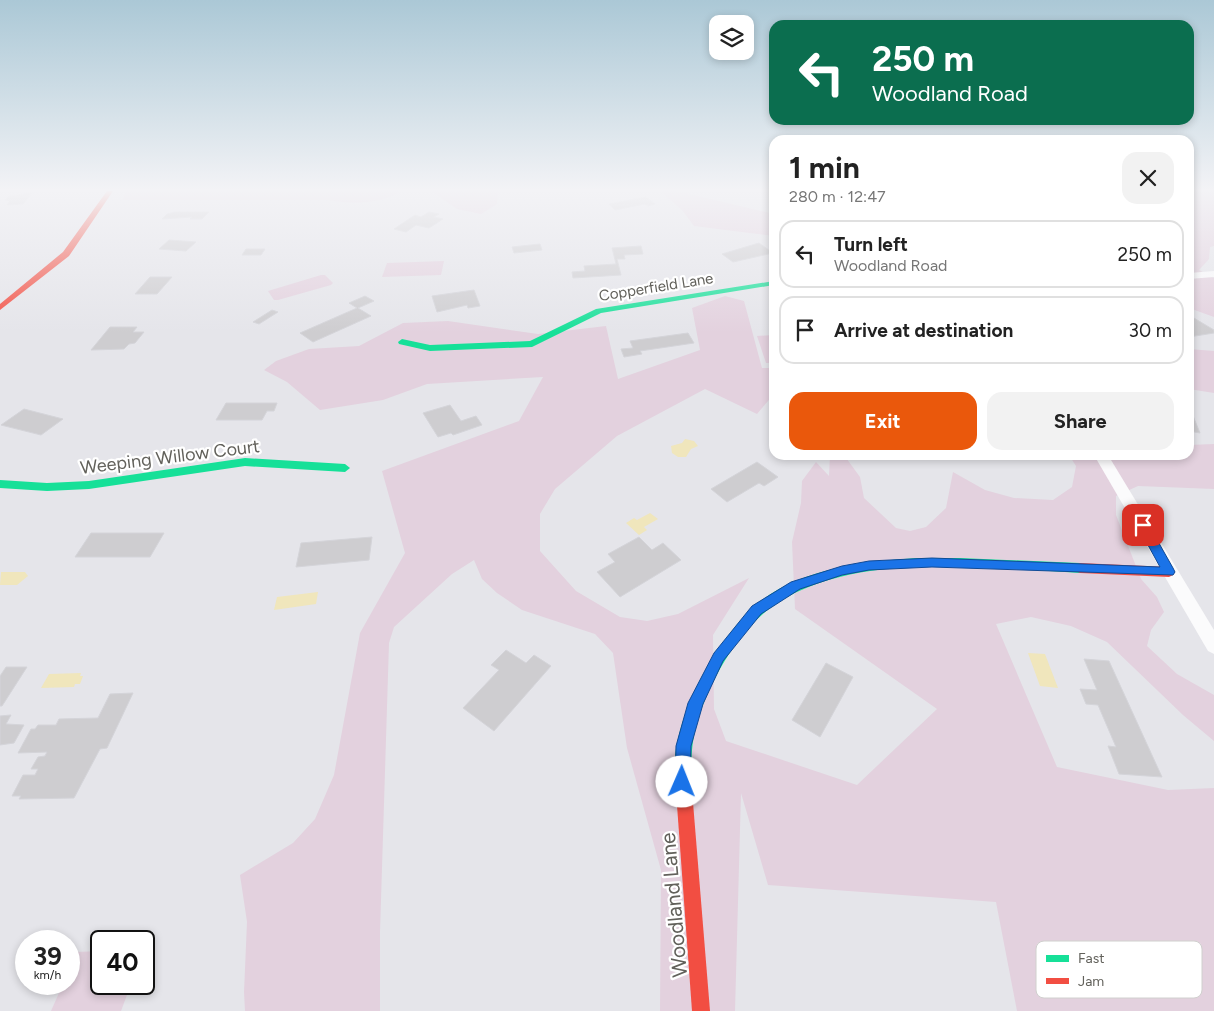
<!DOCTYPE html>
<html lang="en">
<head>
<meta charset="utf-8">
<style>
  :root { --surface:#fff; --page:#f2f2f2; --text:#222; --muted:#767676; --line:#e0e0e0; --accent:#ea580c }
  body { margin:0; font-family:Figtree,sans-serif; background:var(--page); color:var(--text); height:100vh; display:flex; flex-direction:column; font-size:19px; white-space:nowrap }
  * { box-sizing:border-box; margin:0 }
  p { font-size:16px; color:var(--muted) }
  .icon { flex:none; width:28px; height:28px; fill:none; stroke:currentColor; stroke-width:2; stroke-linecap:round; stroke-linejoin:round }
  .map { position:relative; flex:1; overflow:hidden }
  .details { position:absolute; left:769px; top:135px; width:425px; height:325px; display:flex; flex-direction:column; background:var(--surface); border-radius:15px; box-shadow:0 2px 8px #0003 }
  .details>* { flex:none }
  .guide { position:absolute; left:769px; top:20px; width:425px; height:105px; border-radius:15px; box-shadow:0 2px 8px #0003; background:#0b6e4f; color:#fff; overflow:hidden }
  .controls { position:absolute; left:709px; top:15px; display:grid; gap:10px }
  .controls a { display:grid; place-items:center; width:45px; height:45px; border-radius:10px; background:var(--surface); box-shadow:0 2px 8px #0003; font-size:25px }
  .speed { position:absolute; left:15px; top:930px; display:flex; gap:10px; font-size:25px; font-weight:700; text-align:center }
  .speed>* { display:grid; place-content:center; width:65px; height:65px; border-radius:50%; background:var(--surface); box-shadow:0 2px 8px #0003; line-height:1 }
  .speed small { font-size:12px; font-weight:400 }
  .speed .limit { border:2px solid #111; border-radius:8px; background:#fff; color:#111 }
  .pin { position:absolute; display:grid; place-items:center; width:42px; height:42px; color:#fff; margin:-21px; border-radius:10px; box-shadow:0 2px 8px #0006 }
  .me { position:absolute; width:55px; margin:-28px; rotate:1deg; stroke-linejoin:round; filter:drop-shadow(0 0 4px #0008) }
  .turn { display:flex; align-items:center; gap:18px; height:105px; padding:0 20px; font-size:22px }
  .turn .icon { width:65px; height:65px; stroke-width:2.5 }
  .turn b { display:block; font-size:35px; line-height:42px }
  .round { display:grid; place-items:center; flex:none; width:52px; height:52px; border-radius:15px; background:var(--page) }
  .head { display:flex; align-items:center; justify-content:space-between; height:85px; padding:0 20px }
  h1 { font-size:30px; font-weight:700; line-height:38px }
  .primary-button { display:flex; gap:10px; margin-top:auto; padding:10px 20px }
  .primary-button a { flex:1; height:58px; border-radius:15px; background:var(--accent); color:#fff; font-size:20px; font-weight:700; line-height:58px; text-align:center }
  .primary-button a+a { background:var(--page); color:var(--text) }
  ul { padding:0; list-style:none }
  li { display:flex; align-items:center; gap:15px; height:68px; margin:0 10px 8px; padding:0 10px; border:2px solid var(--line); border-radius:15px }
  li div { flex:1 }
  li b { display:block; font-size:19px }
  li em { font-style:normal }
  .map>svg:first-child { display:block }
  .green { fill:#e3d1de }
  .water { fill:#f0e6bc }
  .building { fill:#cecdd0; stroke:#d4d4d9 }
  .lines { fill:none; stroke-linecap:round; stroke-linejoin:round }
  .street { fill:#fbfbfc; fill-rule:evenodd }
  .fast { fill:#16e098; fill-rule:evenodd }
  .jam { fill:#f24e42; fill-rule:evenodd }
  .route { fill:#1a73e8; stroke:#114b97 }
  .labels { text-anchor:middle; stroke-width:4.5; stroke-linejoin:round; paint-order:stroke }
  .far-street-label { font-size:15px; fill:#62615b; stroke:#fff }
  .street-label { font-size:18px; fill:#62615b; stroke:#fff }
  .near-street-label { font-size:21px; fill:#62615b; stroke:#fff }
  .key { fill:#fff; stroke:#d0d0ce; stroke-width:1 }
  .key-label { font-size:14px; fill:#62615b }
</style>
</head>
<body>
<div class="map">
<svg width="1214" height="1011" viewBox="0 0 1214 1011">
  <rect width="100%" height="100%" fill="#e5e5ea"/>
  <g class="green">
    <path d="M126,191h277c-27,13 -46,14 -75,9h-205z"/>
    <polygon points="431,191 498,191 497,204 481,214 457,209"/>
    <polygon points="660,191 677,191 774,214 774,236 694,226 682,210"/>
    <polygon points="1189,191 1214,191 1214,246 1210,247 1209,259 1199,270 1214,278 1214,317 1189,308 1189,260 1192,258 1189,252"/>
    <polygon points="444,261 441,275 382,277 387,263"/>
    <polygon points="321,275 325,275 333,283 331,285 278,300 274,300 268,291"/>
    <polygon points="725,296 744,301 762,368 774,368 774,394 757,414 705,389 617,436 555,489 540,514 540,551 576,591 620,617 647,621 678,614 749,578 713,635 714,709 726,741 857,785 937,709 795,609 792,542 801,503 802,481 816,462 829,476 830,455 844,455 860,477 864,498 896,528 910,531 926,527 946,508 953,472 985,490 1014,498 1053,500 1072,487 1076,466 1069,455 1189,455 1189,445 1214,444 1214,489 1138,486 1116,496 1116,515 1141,579 1157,597 1164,612 1151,630 1147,646 1177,674 1214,695 1214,741 1183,715 1107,642 1071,626 1031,617 996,624 1057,767 1168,790 1214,788 1214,1011 1017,1011 996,902 768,885 741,793 735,1011 660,1011 661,870 627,748 613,653 595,634 522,610 497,593 482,579 474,560 452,574 394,627 389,643 380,932 380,1011 245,1011 244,992 247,922 240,875 293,843 315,819 334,775 360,633 405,553 382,471 519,421 543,377 427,384 383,400 320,410 287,382 264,370 276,361 309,349 359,346 403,323 448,321 538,334 606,326 618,379 700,350 692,308"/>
    <polygon points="774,335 774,363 766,363 757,336"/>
    <polygon points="1189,349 1214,351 1214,393 1189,389"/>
    <polygon points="101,951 101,984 131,984 121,1011 51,1011 63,984 69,984 69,970 76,952"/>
  </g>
  <g class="water">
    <polygon points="685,439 694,441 698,446 691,449 686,457 678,457 672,453 671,446 682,443"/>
    <polygon points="650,513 658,519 644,527 647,530 639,535 626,523 634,518 637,520"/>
    <polygon points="25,572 28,576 17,585 0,585 1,572"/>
    <polygon points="318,592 316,604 274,610 277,597"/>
    <polygon points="1028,653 1045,654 1058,688 1040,686"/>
    <polygon points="81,673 80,676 83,676 80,684 75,684 74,687 41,688 49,674"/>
  </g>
  <g class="building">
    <polygon points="32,193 23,204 7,205 10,201 5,200 9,196"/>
    <polygon points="646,197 655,204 648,206 645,204 615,210 609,204"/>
    <polygon points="175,212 209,212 202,219 190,219 192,217 162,219 167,214"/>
    <polygon points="429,212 439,214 434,217 443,219 429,228 416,225 406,232 394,229 415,215 421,217"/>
    <polygon points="169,240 196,242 186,251 159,249"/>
    <polygon points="759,243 773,253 733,262 722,254"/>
    <polygon points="540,244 542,250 514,253 512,247"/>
    <polygon points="641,246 643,254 624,255 625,259 617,259 621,275 573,278 572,272 585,271 584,266 616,264 612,248"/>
    <polygon points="246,249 265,249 261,255 242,255"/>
    <polygon points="150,277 172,277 157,294 135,294"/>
    <polygon points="474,290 480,306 468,308 467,305 437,312 432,296"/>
    <polygon points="365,296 374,301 358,308 371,316 313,342 300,333 357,308 349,303"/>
    <polygon points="272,310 278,312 259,324 253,322"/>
    <polygon points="1194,318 1214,330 1214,333 1189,337 1189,319"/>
    <polygon points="110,327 137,327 133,332 144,332 135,343 129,344 124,349 91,350"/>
    <polygon points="688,333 694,343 640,351 642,354 624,357 621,349 633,348 630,341"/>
    <polygon points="226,403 277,403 274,411 267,411 262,420 216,420"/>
    <polygon points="450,405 461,421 476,416 482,425 453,435 451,433 438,437 423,413"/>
    <polygon points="1189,406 1200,433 1189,431"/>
    <polygon points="24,409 63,419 41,435 1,425"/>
    <polygon points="1010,455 1030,455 1032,459 1011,458"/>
    <polygon points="757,462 778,477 764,486 759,483 727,502 711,489"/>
    <polygon points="91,533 164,533 150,557 75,557"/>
    <polygon points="372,537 369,560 296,567 301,543"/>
    <polygon points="639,537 652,550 663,543 681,560 620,597 597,572 615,562 608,554"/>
    <polygon points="506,650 526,663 534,655 551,666 494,731 463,708 499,670 491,665"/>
    <polygon points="1084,659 1109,661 1162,777 1119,774 1108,746 1116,747 1098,705 1086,704 1080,689 1097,690"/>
    <polygon points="826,663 853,677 820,737 792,720"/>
    <polygon points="6,667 27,667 2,706 0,706 0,676"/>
    <polygon points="133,693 107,748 100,749 74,798 19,799 21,796 12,796 23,775 35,775 38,769 31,769 38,757 45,756 47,752 18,753 31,729 35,729 38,725 56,725 59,719 98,718 110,694"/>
    <polygon points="11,715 6,724 24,725 14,743 0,745 0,716"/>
  </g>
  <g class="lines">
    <g class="street">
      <polygon points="1214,271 1214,277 1189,279 1189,273"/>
      <polygon points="1094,455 1108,455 1214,630 1214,654 1208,651"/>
    </g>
    <g class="fast">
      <polygon points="774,281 774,285 601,313 532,347 430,351 399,344 398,342 402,339 430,345 530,341 596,309"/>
      <polygon points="245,458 345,464 350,468 345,472 245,466 89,489 47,491 0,488 0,480 47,483 89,481"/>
      <path d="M917,558h43l120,5 4,2 2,3 -2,3 -4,2c-94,-5 -232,-24 -311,36 -26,20 -47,53 -60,82 -9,19 -15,39 -17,59 -1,10 1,23 -4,33l-5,2 -5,-2c-9,-19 2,-55 9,-74 8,-22 20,-43 34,-63 11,-16 23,-31 37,-43 44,-35 105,-41 159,-45z"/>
    </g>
    <g class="jam">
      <polygon points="107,191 113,191 69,256 0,310 0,304 63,252"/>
      <polygon points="1080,563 1169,567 1173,569 1175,572 1173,575 1169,577 1080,573 1076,571 1074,568 1076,565"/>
      <polygon points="683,771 688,773 691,778 710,1011 692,1011 675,778 678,773"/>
    </g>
  </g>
  <linearGradient id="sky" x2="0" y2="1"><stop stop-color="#abc8d6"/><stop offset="0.57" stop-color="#f3f3f6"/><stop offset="1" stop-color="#f3f3f6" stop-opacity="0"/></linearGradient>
  <rect width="1214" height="333" fill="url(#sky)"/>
  <polygon class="route" points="1143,521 1147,522 1173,568 1175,572 1173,575 932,567 869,570 842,575 800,589 761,614 723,661 703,704 691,746 690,782 688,787 682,790 677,787 675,782 676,746 688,703 714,653 752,606 791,582 842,566 869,561 932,558 1160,567 1137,525"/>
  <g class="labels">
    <g class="far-street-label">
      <text transform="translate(656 287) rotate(-9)" y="5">Copperfield Lane</text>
    </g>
    <g class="street-label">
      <text transform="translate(170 457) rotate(-7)" y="6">Weeping Willow Court</text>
    </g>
    <g class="near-street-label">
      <text transform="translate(674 905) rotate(-95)" y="7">Woodland Lane</text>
    </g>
  </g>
  <rect x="1036" y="941" width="166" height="57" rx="8" class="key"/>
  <rect x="1046" y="955" width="23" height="7" fill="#16e098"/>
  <rect x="1046" y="978" width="23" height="6" fill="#f24e42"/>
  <g class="key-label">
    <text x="1078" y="963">Fast</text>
    <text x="1078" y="986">Jam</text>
  </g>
</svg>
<div class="controls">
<a><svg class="icon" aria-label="layers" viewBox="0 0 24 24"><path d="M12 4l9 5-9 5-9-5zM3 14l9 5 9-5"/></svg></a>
</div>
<div class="speed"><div>39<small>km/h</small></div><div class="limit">40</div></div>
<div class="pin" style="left:1143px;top:525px;background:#d93025"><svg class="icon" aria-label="arrive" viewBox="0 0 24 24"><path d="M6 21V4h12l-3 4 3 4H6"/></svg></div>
<svg class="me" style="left:682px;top:782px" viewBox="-20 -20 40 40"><circle r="19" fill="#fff"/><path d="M0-13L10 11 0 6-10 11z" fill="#1a73e8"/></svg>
<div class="guide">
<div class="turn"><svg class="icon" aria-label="left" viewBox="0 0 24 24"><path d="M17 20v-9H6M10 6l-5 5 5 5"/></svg><div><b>250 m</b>Woodland Road</div></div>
</div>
<section class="details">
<div class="head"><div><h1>1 min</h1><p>280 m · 12:47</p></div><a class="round"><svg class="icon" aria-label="close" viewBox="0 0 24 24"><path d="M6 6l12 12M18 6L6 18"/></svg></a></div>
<ul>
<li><svg class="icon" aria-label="left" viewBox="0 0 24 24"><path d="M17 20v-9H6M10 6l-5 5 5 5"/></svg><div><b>Turn left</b><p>Woodland Road</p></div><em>250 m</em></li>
<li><svg class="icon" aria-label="arrive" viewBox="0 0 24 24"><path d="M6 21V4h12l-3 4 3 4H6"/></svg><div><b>Arrive at destination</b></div><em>30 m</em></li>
</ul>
<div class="primary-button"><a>Exit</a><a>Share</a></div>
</section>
</div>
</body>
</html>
